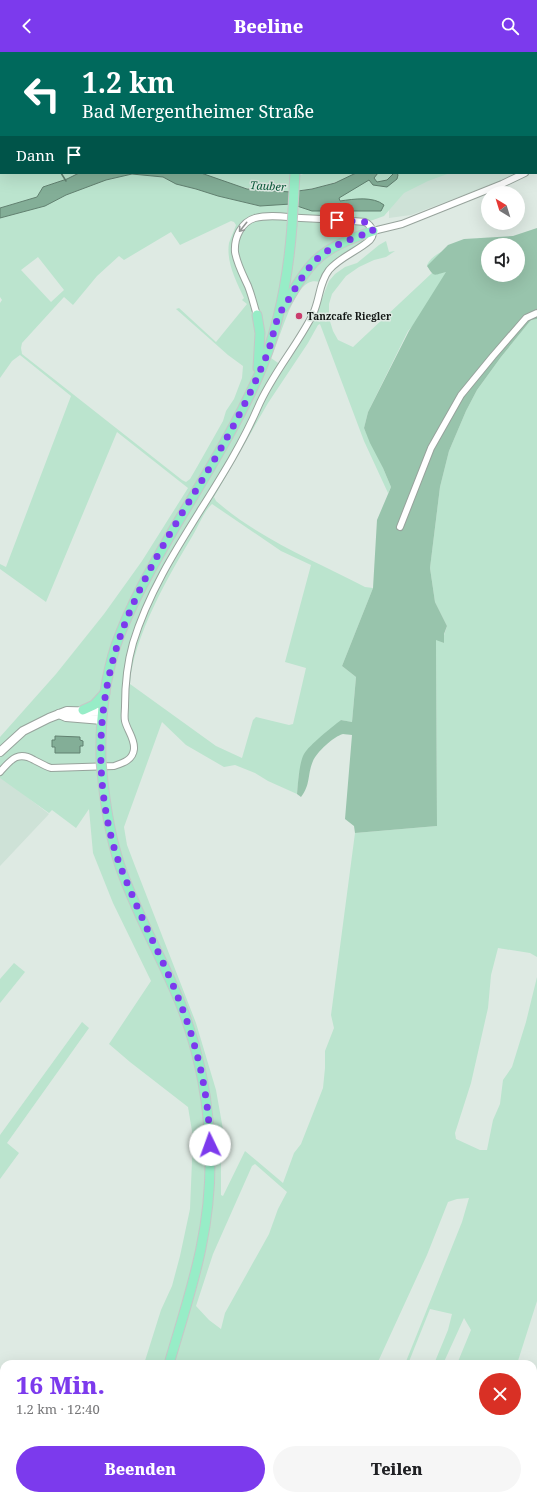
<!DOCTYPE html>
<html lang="de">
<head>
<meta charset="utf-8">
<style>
  :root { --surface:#fff; --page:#f6f6f6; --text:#202124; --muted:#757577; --accent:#7c3aed }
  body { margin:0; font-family:"Noto Serif",serif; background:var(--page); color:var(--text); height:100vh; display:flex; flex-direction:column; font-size:15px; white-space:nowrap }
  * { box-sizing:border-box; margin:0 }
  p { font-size:13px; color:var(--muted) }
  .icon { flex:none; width:22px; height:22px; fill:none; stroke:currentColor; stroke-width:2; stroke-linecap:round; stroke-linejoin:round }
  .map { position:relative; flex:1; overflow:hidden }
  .details { position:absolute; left:0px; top:1308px; width:537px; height:140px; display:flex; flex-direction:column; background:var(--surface); border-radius:12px 12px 0 0; box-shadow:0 4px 16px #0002 }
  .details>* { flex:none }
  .top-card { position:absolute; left:0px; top:0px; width:537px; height:122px; box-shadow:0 4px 16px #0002; background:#00695c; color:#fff; overflow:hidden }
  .needle { width:26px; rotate:322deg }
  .buttons { position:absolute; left:481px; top:134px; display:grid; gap:8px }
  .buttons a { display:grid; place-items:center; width:44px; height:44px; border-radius:50%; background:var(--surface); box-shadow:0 4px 16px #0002; font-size:20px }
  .pin { position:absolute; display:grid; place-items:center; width:34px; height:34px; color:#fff; margin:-17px; border-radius:8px; box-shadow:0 2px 6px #0006 }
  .me { position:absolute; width:44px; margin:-22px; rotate:357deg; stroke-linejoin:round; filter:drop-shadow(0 0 3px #0008) }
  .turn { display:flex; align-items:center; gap:14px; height:84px; padding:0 16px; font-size:18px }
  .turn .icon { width:52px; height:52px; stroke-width:2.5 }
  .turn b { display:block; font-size:28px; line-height:34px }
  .then { display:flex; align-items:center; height:38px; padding:0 16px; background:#0003; gap:8px; font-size:15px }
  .round { display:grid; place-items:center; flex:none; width:42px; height:42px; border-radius:21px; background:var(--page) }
  .headline { display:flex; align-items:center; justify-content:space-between; height:68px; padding:0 16px }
  h1 { font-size:24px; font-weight:800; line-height:30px; color:var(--accent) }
  .cta { display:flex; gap:8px; margin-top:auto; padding:8px 16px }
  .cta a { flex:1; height:46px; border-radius:24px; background:var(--accent); color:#fff; font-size:16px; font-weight:800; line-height:46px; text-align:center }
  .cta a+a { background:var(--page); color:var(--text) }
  header { display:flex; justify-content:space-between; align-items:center; height:52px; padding:0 16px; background:var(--accent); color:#fff; font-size:18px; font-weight:800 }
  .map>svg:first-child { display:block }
  .built { fill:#cee2d7 }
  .green { fill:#bbe4ce; fill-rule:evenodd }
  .forest { fill:#98c4ac; fill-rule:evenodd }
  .water { fill:#83ae97; stroke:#618170 }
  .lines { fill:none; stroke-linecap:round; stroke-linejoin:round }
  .stream { stroke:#618170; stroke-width:1.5 }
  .street-casing { stroke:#97a39c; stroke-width:8 }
  .secondary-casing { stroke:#97a39c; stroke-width:10 }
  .primary-casing { stroke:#c6c7c7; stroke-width:11 }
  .street { stroke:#fff; stroke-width:6 }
  .secondary { stroke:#fff; stroke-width:8 }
  .primary { stroke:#97edc7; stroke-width:9 }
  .rail { stroke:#59605c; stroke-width:1.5; stroke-dasharray:7 7; stroke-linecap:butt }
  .primary-bridge-casing { stroke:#c6c7c7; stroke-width:11; stroke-linecap:butt }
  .primary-bridge { stroke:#97edc7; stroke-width:9 }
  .oneway { stroke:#959796 }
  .route { stroke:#7c3aed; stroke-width:7; stroke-dasharray:0 12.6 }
  .poi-dot { fill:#ca3d6d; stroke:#deeae3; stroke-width:1.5 }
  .labels { text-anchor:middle; stroke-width:3; stroke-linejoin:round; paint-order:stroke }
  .poi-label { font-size:10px; font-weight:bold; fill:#131715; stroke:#deeae3; text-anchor:start }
  .water-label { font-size:11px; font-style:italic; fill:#0c5a3b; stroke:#deeae3 }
</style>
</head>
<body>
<header><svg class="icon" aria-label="back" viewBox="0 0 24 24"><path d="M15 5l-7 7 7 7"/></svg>Beeline<svg class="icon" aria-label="search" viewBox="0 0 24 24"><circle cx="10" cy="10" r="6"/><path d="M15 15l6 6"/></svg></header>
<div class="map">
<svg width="537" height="1448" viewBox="0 0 537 1448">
  <rect width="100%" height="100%" fill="#deeae3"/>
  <g class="built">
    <polygon points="306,0 537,0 537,41 536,1"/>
    <polygon points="442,121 519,121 496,131 411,163 389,166 389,157 394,148 400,142"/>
    <polygon points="0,724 49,762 0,814"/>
  </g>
  <g class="green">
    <polygon points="0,25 1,121 79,121 67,127 43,135 37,145 0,156"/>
    <path d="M201,121h91l-2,4 18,-4h48c-49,26 -105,23 -155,0z"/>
    <path d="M378,121h72l-22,8 -24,12 -20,23 -11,4 -7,2 6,15 -35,25 -17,20c-5,-1 -8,-1 -12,1 -16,8 -29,58 -37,75l10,7 32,-52 7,-25 1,13 8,-20 6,-7 10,-7 12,-4 22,-18 7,-4 3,11 6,-1 -9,6 -12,3 -15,7 -13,9 -14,18 -3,10v14l4,13 5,9 15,7 79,-74 -5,-8c10,-20 42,-18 61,-20l-80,86 -40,81 -4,16 19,40 8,19 -3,6 -24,-52 -44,-117 -2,1 -10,18 -40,60 -54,94 2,4c45,39 97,59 149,86l8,1 -31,78 14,11 -4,45 -11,-2 -42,53 -2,21 -29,-13 -13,-8 -20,-8 -11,2 -38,-22 -24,-23 -38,105 3,18 8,21 61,157 20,67 8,45 -3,5v55l2,1 22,-45 38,32 11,-30 7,-9 22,-56 2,-20v-17l9,-23 -3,-13 24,-182 82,-7 -1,-187 8,4v-8l3,-9 -12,-24 -5,-34 10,-81 9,-36 17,-40 11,-21 24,-33 30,-37 6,-1v638l-7,-4 -32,-5 -7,27 -3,33 -17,75 -16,50 1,6 24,11h7l6,-30 7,-16 3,-24 9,-13 14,-45 11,-45v324l-20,63h-60l14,-34 -7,-12 -21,46h-9l14,-34 4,-16 -22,-5 -22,55h-3l57,-142 7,-24 -12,1 -9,3 -21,53 -50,109h-233l17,-54 11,-24 8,-30 10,-47 3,-72 -5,-30 -58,-45 -21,-18 42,-63 -38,-78 -20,-50 -4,-44 -13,19 -24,-18 -3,3 -49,-35v-41l56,-63 48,-60 38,-53 46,-73 -71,-56 -71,170 -46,-33v-5l6,3 65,-171 -51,-41 -8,6 -12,17v-75l2,-3 -2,-3v-79l45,-12 21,-11 40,-15 26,-6 31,3 13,7 20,5 22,7 41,10 110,-26zM231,169l3,1 2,3c-2,6 -5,12 -7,18 -3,19 7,38 15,55l-2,2 5,4 -31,38 -37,-34 -3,1 52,46 15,11 -1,12 -8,21 -8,12 -3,10 -26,46 -7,12 -4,3 -4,-2 -160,-126 -1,-6 1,-5 42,-46 9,8 24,-29 22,-20 5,4 47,-28 9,13zM38,205l26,33 -13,12 -30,-32zM212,452l69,47 30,14 -26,97 21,6 -13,56 -4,1 -33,-8 -3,3 -11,38 -26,-12 -86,-62c3,-47 39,-109 63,-149 6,-10 11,-24 19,-31zM105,641l-3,27h-12zM55,684l25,4v12l-25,1v-6l-3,-7h3zM255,1112l32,28 -9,17 -9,25 -44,79 -4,16 -12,-9 -13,-14 17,-52 39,-88z"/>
    <polygon points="14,911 25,920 0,951 0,927"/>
    <polygon points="82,970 89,976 7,1091 19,1101 0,1127 0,1083"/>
    <polygon points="107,1444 327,1444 325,1448 110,1448"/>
    <polygon points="403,1444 483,1444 483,1446 490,1448 401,1448"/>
  </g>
  <path class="forest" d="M537,176v91l-6,1 -30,37 -24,33 -11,21 -17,40 -9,36 -10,81 5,34 12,24 -3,8v9l-8,-3 1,186 -82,7 -1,-7 -9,-7 7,-84c-2,0 -7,-1 -9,-1 -9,2 -27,19 -30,27 -6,14 -2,23 -12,36l-4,-3c1,-10 2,-31 7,-40 5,-9 28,-27 37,-34l11,2 4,-45 -14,-11 31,-78 4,-68 14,-33 -8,-19 -13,-25 -6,-15 4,-16 41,-81 37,-59c-13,3 -11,6 -19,-6l21,-21 16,-6 49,-3zM488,193h30v30h-30z"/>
  <g class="water">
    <path d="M79,121h122l46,16 44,3 21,-3 23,-6 21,-10h22l-4,5 3,4 10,-2 7,-7h3l1,2 -1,4 -10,8 -14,-2 -4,-5 -30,18 1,3c14,-2 33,-5 44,4l-3,6h-69l-21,-7 -31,2 -42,-10 -22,-7 -20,-5 -13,-7 -31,-3 -26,6 -40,15 -21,11 -45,12v-10l37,-11 6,-10 24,-8z"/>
    <polygon points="55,684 80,685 80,688 83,689 83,694 80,694 80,701 55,701 55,695 52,695 52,688 55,688"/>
  </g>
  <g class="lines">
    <polyline class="stream" points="61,121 66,129"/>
    <defs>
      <g id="street">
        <polyline points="323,0 323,1"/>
        <polyline points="434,0 434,1"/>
        <polyline points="536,105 537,103"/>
        <polyline points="536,114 537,114"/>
        <polyline points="373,179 402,172 502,132 525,121"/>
        <polyline points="400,475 431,396 461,343 493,304 526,266 537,261"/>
        <path d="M0,720c10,-11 17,-22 34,-12 6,3 11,6 17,8l63,-2c9,-3 19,-6 20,-17 1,-10 -7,-19 -9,-28 -1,-4 0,-10 0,-15 0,-22 2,-42 8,-63 26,-86 90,-154 125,-236 14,-33 39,-61 55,-93 7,-15 6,-31 16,-44 11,-13 29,-19 41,-30 6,-7 1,-15 -5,-18 -22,-2 -43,-3 -64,-4 -15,-1 -32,-4 -46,0 -14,4 -21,20 -20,34 2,12 8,23 13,34 4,10 6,20 9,29"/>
        <polyline points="0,1385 4,1388"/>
      </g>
      <g id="secondary">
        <polyline points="59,662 66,665 102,668"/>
        <polyline points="0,700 23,679 49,666 67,659 103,660"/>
      </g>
      <g id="primary">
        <polyline points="301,1 302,0"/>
        <path d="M283,256c10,-16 18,-33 32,-47 15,-15 38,-23 58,-30"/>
        <polyline points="257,263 260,281 258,316"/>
        <polyline points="83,658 94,653 105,641"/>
        <path d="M101,709c-1,-38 3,-79 15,-116 15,-42 37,-80 59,-118 29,-49 59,-97 82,-148 22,-49 31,-100 35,-153"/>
        <path d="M102,720c3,32 8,64 18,94 16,47 42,92 61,139 30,77 37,162 20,243 -8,39 -21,78 -32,116"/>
        <polyline points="132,1448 133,1444"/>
      </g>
    </defs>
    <use href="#street" class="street-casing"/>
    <use href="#secondary" class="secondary-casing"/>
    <use href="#primary" class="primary-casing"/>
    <use href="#street" class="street"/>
    <use href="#secondary" class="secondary"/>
    <use href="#primary" class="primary"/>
    <g class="rail">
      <polyline points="125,1 127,0"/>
      <polyline points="0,63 1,62"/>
    </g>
    <defs>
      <g id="primary-bridge">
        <polyline points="292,174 295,121"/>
        <polyline points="101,709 102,720"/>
      </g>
    </defs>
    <use href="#primary-bridge" class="primary-bridge-casing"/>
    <use href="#primary-bridge" class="primary-bridge"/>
  </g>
  <defs><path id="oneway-shaft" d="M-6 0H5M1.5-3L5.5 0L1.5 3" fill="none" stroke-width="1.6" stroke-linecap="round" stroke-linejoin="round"/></defs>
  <use class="oneway" href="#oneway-shaft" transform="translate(243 175) rotate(129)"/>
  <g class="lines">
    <path class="route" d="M210,1093c-1,-48 -12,-96 -29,-140 -14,-37 -33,-72 -48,-108 -8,-19 -16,-37 -21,-57 -21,-80 -12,-166 23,-240 29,-64 71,-121 103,-183 11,-21 21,-43 30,-65 4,-12 6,-23 10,-35 3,-7 9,-14 13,-22 7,-11 14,-23 23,-33 15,-16 39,-24 59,-31l-3,-7 -5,-2 -28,-2"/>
  </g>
  <circle class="poi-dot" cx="299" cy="264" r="4"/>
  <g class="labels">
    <g class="poi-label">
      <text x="307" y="268">Tanzcafe Riegler</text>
    </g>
    <g class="water-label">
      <text transform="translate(268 134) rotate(3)" y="4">Tauber</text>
    </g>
  </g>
</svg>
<div class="buttons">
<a><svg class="needle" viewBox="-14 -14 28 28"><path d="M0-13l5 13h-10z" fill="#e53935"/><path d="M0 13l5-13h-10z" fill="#757577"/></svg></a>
<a><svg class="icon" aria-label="sound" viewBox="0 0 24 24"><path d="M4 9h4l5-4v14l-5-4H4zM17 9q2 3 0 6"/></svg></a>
</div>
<div class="pin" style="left:337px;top:168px;background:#d93025"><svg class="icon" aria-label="arrive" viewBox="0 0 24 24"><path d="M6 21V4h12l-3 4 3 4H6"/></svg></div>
<svg class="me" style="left:210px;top:1093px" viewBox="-20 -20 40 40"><circle r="19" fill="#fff"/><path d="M0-13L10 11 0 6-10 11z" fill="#7c3aed"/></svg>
<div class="top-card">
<div class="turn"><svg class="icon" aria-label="left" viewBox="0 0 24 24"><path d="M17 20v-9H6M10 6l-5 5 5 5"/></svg><div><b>1.2 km</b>Bad Mergentheimer Straße</div></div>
<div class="then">Dann<svg class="icon" aria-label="arrive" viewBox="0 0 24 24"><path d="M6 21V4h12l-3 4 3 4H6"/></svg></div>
</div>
<section class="details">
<div class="headline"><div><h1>16 Min.</h1><p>1.2 km · 12:40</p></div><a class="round" style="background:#d93025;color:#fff"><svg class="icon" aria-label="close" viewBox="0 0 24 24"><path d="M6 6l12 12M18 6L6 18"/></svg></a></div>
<div class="cta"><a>Beenden</a><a>Teilen</a></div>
</section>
</div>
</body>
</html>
